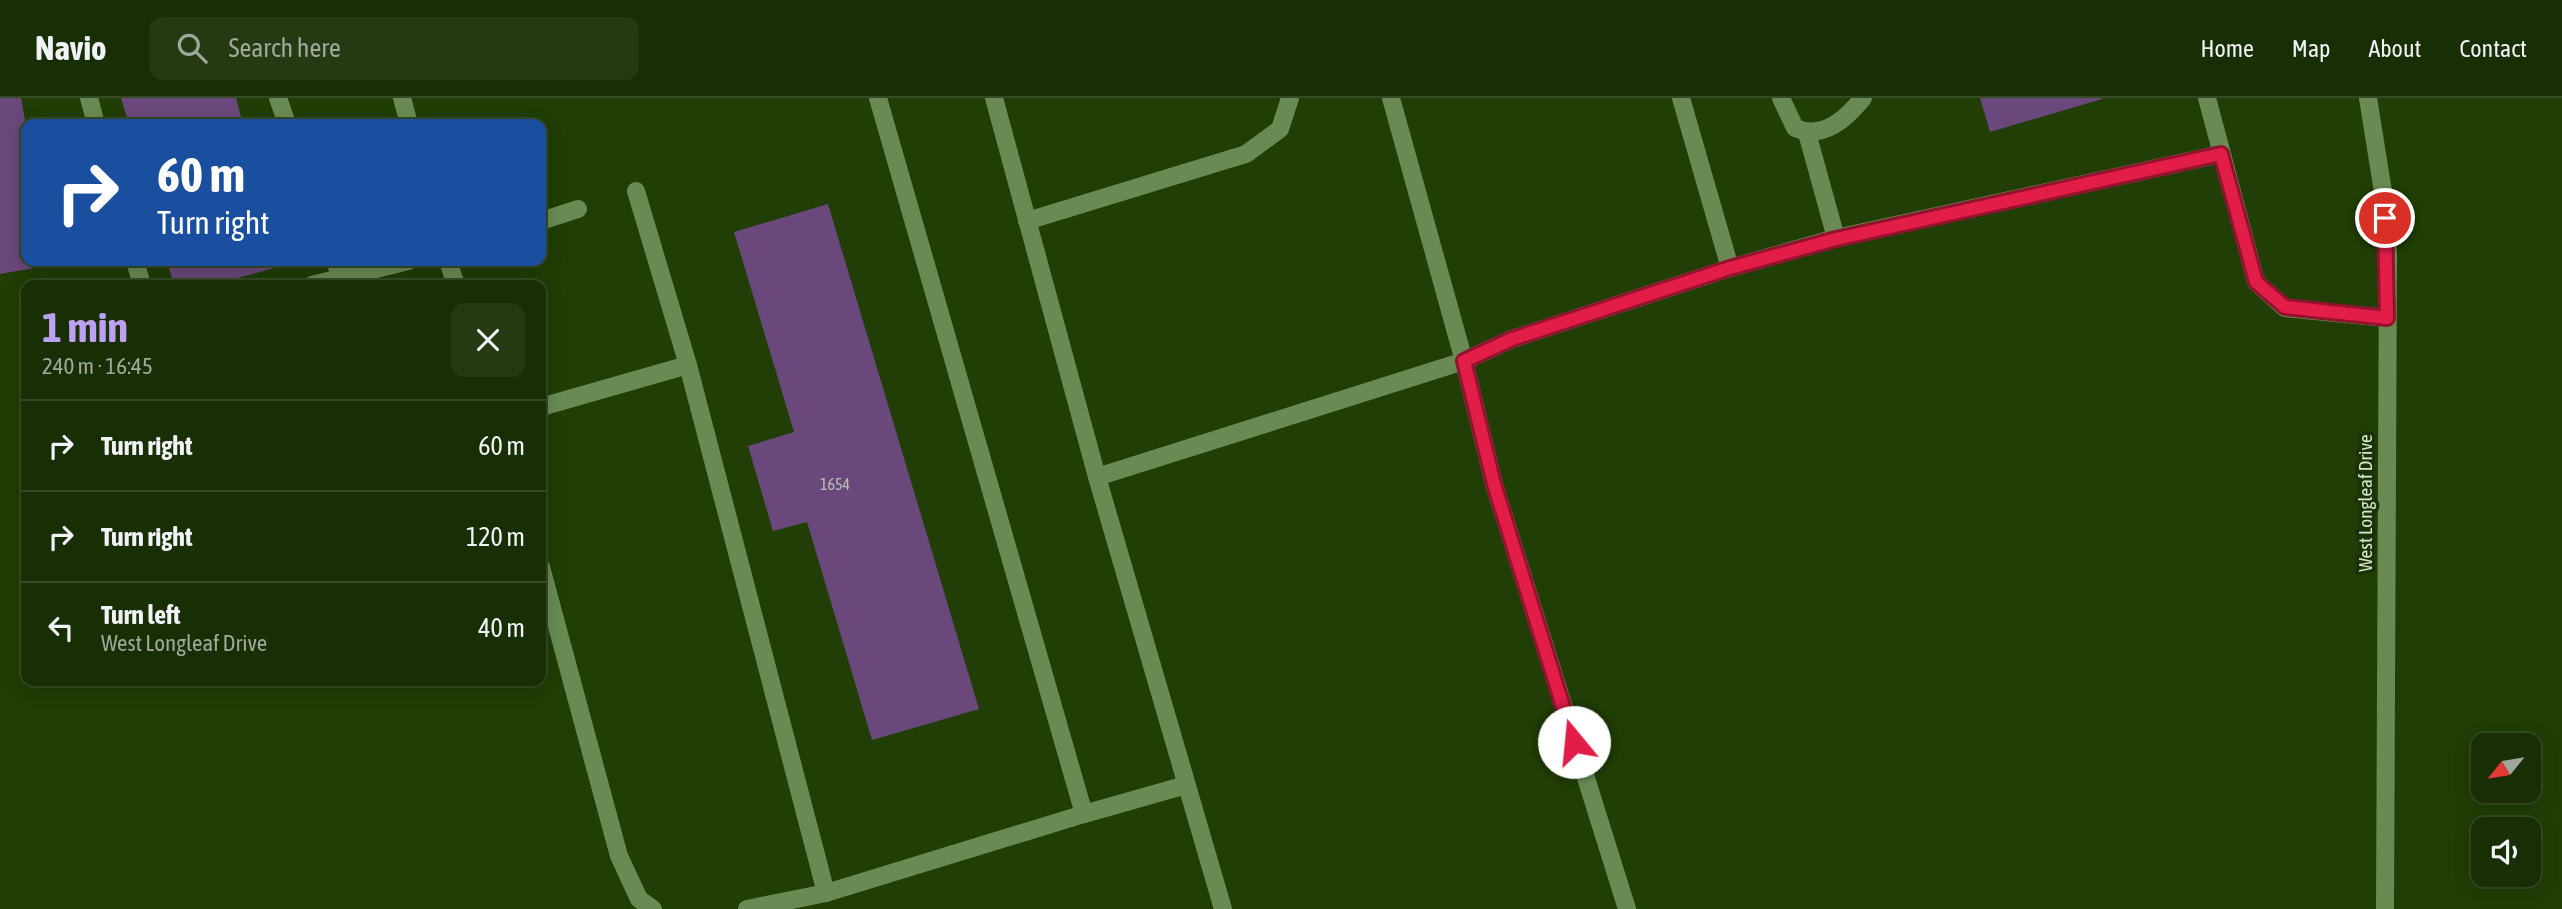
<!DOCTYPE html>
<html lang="en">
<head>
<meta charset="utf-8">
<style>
  :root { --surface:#182e04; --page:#253a13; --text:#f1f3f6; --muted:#9fa89a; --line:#364a26; --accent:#bca0f2 }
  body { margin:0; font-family:"Asap Condensed",sans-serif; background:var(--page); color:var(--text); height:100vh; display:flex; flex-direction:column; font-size:26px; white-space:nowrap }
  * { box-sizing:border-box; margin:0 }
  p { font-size:23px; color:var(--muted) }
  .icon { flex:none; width:38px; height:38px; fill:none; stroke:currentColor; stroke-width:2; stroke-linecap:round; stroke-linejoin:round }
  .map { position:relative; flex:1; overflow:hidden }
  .drawer { position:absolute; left:21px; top:182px; width:525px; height:406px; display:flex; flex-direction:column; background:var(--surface); border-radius:14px; box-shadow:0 4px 18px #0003,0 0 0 2px var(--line) }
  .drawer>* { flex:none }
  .hud { position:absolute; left:21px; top:21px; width:525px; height:147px; border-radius:14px; box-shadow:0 4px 18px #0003,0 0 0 2px var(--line); background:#1a4fa0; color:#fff; overflow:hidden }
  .needle { width:46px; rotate:240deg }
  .controls { position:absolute; left:2471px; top:635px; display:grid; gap:14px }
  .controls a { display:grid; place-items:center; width:70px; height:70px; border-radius:14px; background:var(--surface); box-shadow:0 4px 18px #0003,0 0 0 2px var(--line); font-size:35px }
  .pin { position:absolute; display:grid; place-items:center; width:60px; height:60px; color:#fff; margin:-30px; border:4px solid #fff; border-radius:50%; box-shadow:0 2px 7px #0007 }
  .me { position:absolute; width:77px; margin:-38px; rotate:343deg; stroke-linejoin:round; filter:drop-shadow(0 0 5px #0008) }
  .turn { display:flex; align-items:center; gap:24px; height:147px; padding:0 21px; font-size:32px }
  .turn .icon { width:91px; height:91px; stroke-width:2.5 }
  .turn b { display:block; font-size:49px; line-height:60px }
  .round { display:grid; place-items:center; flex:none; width:74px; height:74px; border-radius:14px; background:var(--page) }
  .summary { display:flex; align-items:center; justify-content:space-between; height:119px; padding:0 21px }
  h1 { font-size:42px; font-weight:700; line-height:52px; color:var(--accent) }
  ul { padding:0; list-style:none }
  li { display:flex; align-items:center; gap:21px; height:91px; padding:0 21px; border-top:2px solid var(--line) }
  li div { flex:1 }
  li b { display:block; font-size:26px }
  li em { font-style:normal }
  header { display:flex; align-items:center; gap:42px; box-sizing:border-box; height:98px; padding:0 35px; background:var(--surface); border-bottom:2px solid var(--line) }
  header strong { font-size:33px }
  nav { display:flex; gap:38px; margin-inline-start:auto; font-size:24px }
  .search { width:490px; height:63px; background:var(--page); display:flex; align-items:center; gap:18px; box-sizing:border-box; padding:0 24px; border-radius:14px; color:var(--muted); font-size:26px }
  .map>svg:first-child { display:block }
  .building { fill:#6b487b }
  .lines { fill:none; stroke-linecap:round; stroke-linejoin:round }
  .lane { stroke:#698b53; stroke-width:18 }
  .secondary { stroke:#698b53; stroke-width:18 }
  .route-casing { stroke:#92132f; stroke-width:18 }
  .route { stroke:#e11d48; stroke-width:12 }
  .labels { text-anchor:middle; stroke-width:7; stroke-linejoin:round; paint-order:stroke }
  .number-label { font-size:16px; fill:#babfb6 }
  .street-label { font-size:19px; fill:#d4e7ca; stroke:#1b3209 }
</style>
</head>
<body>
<header>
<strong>Navio</strong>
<div class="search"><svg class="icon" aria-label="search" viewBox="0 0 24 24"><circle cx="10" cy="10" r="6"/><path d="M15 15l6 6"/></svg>Search here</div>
<nav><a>Home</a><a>Map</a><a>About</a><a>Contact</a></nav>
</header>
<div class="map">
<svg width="2562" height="811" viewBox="0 0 2562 811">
  <rect width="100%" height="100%" fill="#203e05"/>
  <g class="building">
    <polygon points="0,0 21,0 26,28 26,163 50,163 51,167 0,176"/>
    <polygon points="121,0 236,0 243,26 129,26"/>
    <polygon points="1980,0 2102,0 2102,1 1990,34"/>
    <polygon points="828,106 979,611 872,642 807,424 773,433 748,348 794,334 734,134"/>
    <polygon points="167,163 281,163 282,168 211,187 174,187"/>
  </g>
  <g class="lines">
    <g class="lane">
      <polyline points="89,0 96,26"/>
      <polyline points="278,0 287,26"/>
      <polyline points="402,0 409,26"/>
      <polyline points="994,0 1097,379 1223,811"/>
      <polyline points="1391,0 1464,263 1494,386 1627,811"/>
      <polyline points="1681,0 1730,170"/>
      <path d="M1781,0l14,30c28,12 51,-9 68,-30"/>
      <polyline points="2207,0 2256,184 2285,210 2387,220"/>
      <polyline points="1807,35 1836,140"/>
      <polyline points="541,123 578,111"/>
      <polyline points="1027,123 1246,56 1280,31 1290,0"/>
      <polyline points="135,163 142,187"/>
      <polyline points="335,163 341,180"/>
      <polyline points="448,163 456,187"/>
      <polyline points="312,187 408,163"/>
      <polyline points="688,267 826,795 1084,716 878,0"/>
      <polyline points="541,309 688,267 636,93"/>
      <polyline points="1097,379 1464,263 1512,241 1730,170 1836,140 2221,56"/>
      <polyline points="541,469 619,758 639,801 653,811"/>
      <polyline points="1084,716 1186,687"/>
      <polyline points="747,811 826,795"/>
    </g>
    <polyline class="secondary" points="2368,0 2384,100 2388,158 2385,811"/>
  </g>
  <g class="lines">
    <defs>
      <polyline id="route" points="1574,644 1494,386 1464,263 1512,241 1730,170 1836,141 2221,56 2256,184 2285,209 2387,220 2385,120"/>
    </defs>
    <use href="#route" class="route-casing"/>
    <use href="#route" class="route"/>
  </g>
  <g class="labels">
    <g class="number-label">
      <text x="835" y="392">1654</text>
    </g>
    <g class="street-label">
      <text transform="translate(2365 405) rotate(-90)" y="7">West Longleaf Drive</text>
    </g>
  </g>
</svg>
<div class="controls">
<a><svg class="needle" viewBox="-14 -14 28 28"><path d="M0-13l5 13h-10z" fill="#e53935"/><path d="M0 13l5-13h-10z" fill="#9fa89a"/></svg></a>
<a><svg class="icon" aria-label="sound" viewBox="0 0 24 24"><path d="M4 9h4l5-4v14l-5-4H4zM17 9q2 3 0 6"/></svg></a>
</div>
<div class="pin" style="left:2385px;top:120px;background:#d93025"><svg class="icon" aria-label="arrive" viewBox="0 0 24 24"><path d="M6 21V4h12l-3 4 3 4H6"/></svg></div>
<svg class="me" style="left:1574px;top:644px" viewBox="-20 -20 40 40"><circle r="19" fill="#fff"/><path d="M0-13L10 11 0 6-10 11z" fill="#e11d48"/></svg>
<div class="hud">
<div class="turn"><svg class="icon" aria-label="right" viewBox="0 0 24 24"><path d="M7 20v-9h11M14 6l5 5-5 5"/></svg><div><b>60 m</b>Turn right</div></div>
</div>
<section class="drawer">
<div class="summary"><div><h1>1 min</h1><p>240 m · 16:45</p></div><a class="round"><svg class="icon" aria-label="close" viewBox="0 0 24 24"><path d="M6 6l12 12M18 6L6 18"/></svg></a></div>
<ul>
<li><svg class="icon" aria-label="right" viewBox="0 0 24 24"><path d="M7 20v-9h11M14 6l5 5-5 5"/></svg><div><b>Turn right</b></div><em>60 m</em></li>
<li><svg class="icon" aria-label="right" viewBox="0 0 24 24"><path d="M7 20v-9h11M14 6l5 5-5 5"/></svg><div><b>Turn right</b></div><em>120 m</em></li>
<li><svg class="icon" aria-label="left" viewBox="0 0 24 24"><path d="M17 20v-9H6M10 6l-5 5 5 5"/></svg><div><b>Turn left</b><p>West Longleaf Drive</p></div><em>40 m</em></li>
</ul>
</section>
</div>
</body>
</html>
